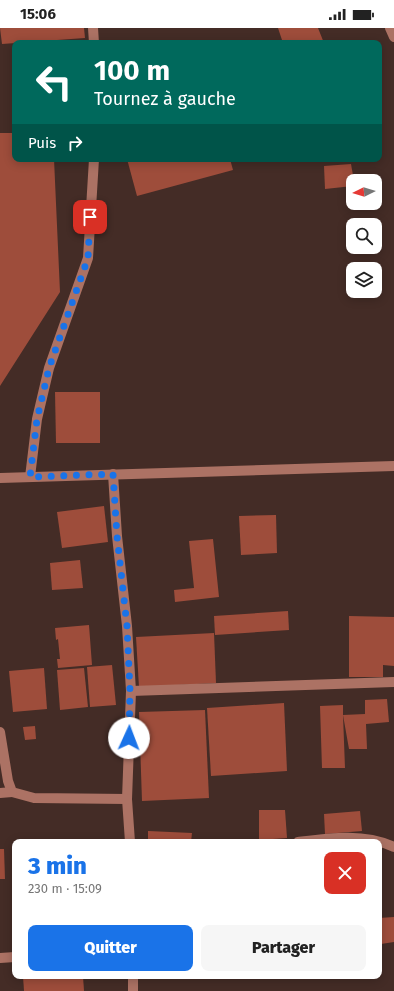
<!DOCTYPE html>
<html lang="fr">
<head>
<meta charset="utf-8">
<style>
  :root { --surface:#fff; --page:#f6f6f6; --text:#222; --muted:#767676; --accent:#1a73e8 }
  body { margin:0; font-family:"Fira Sans",sans-serif; background:var(--page); color:var(--text); height:100vh; display:flex; flex-direction:column; font-size:15px; white-space:nowrap }
  * { box-sizing:border-box; margin:0 }
  p { font-size:13px; color:var(--muted) }
  .icon { flex:none; width:22px; height:22px; fill:none; stroke:currentColor; stroke-width:2; stroke-linecap:round; stroke-linejoin:round }
  .map { position:relative; flex:1; overflow:hidden }
  .side { position:absolute; left:12px; top:811px; width:370px; height:140px; display:flex; flex-direction:column; background:var(--surface); border-radius:8px; box-shadow:0 2px 10px #0003 }
  .side>* { flex:none }
  .guide { position:absolute; left:12px; top:12px; width:370px; height:122px; border-radius:8px; box-shadow:0 2px 10px #0003; background:#00695c; color:#fff; overflow:hidden }
  .needle { width:26px; rotate:265deg }
  .controls { position:absolute; left:346px; top:146px; display:grid; gap:8px }
  .controls a { display:grid; place-items:center; width:36px; height:36px; border-radius:8px; background:var(--surface); box-shadow:0 2px 10px #0003; font-size:20px }
  .pin { position:absolute; display:grid; place-items:center; width:34px; height:34px; color:#fff; margin:-17px; border-radius:8px; box-shadow:0 2px 6px #0006 }
  .me { position:absolute; width:44px; margin:-22px; rotate:2deg; stroke-linejoin:round; filter:drop-shadow(0 0 3px #0008) }
  .turn { display:flex; align-items:center; gap:14px; height:84px; padding:0 16px; font-size:18px }
  .turn .icon { width:52px; height:52px; stroke-width:2.5 }
  .turn b { display:block; font-size:28px; line-height:34px }
  .then { display:flex; align-items:center; height:38px; padding:0 16px; background:#0003; gap:8px; font-size:15px }
  .round { display:grid; place-items:center; flex:none; width:42px; height:42px; border-radius:8px; background:var(--page) }
  .head { display:flex; align-items:center; justify-content:space-between; height:68px; padding:0 16px }
  h1 { font-size:24px; font-weight:800; line-height:30px; color:var(--accent) }
  .button { display:flex; gap:8px; margin-top:auto; padding:8px 16px }
  .button a { flex:1; height:46px; border-radius:8px; background:var(--accent); color:#fff; font-size:16px; font-weight:800; line-height:46px; text-align:center }
  .button a+a { background:var(--page); color:var(--text) }
  .status { display:flex; justify-content:space-between; align-items:center; height:28px; padding:0 20px; background:var(--surface); direction:ltr }
  .status svg { height:11px; fill:currentColor }
  .map>svg:first-child { display:block }
  .building { fill:#9e4d3b }
  .lines { fill:none; stroke-linecap:round; stroke-linejoin:round }
  .minor { stroke:#ac7264; stroke-width:10 }
  .route { stroke:#1a73e8; stroke-width:7; stroke-dasharray:0 12.6 }
</style>
</head>
<body>
<div class="status"><b>15:06</b><svg viewBox="0 0 49 12"><path d="M0 12V9h3v3zM5 12V6h3v6zM10 12V3h3v9zM15 12V0h3v12zM26 1h20v11H26zM47 4h2v5h-2z"/></svg></div>
<div class="map">
<svg width="394" height="963" viewBox="0 0 394 963">
  <rect width="100%" height="100%" fill="#442c26"/>
  <g class="building">
    <polygon points="0,0 84,0 85,10 2,16"/>
    <polygon points="278,0 318,0 324,15 283,15"/>
    <polygon points="0,105 15,105 15,131 54,131 60,264 0,358"/>
    <polygon points="127,131 230,131 233,142 137,168"/>
    <polygon points="351,136 354,153 353,158 325,161 324,138"/>
    <polygon points="55,364 100,364 100,415 56,415"/>
    <polygon points="104,478 108,514 62,520 57,484"/>
    <polygon points="276,487 277,525 241,527 239,488"/>
    <polygon points="213,511 219,569 175,574 174,562 194,560 189,513"/>
    <polygon points="80,532 83,560 52,562 50,535"/>
    <polygon points="288,583 289,602 215,607 214,588"/>
    <polygon points="349,588 394,589 394,638 383,637 383,649 349,649"/>
    <polygon points="89,597 92,637 58,640 57,631 60,631 58,611 56,612 55,600"/>
    <polygon points="214,605 216,655 139,659 136,609"/>
    <polygon points="112,637 116,677 90,679 87,639"/>
    <polygon points="44,640 47,681 13,684 9,643"/>
    <polygon points="84,640 88,679 60,682 57,642"/>
    <polygon points="387,671 389,694 366,696 367,721 349,721 343,687 345,740 322,740 320,678 343,677 343,687 365,686 365,672"/>
    <polygon points="284,675 287,743 211,748 207,680"/>
    <polygon points="205,682 209,770 142,773 139,684"/>
    <polygon points="35,698 36,711 25,712 23,699"/>
    <polygon points="259,782 285,782 287,810 259,812"/>
    <polygon points="360,783 362,803 325,806 324,786"/>
    <polygon points="148,803 192,805 191,814 148,813"/>
    <polygon points="0,821 4,821 5,851 0,851"/>
    <rect x="12" y="847" width="3" height="26"/>
    <polygon points="394,889 394,914 381,916 379,890"/>
    <polygon points="23,948 83,948 84,963 24,963"/>
  </g>
  <g class="lines">
    <g class="minor">
      <polyline points="93,0 94,15"/>
      <polyline points="390,0 394,9"/>
      <polyline points="113,446 117,508 127,598 131,663 127,771 130,814"/>
      <polyline points="30,449 37,391 49,340 88,230 94,131"/>
      <polyline points="0,450 394,438"/>
      <polyline points="131,663 394,654"/>
      <polyline points="0,704 8,753 12,764 34,770 127,771"/>
      <polyline points="0,765 12,764"/>
      <path d="M298,814c32,-4 66,-9 96,5"/>
      <polyline points="0,930 15,929"/>
      <polyline points="133,963 133,948"/>
    </g>
  </g>
  <g class="lines">
    <polyline class="route" points="90,189 88,230 49,340 37,391 30,449 113,446 117,508 127,598 130,663 129,710"/>
  </g>
</svg>
<div class="controls">
<a><svg class="needle" viewBox="-14 -14 28 28"><path d="M0-13l5 13h-10z" fill="#e53935"/><path d="M0 13l5-13h-10z" fill="#767676"/></svg></a>
<a><svg class="icon" aria-label="search" viewBox="0 0 24 24"><circle cx="10" cy="10" r="6"/><path d="M15 15l6 6"/></svg></a>
<a><svg class="icon" aria-label="layers" viewBox="0 0 24 24"><path d="M12 4l9 5-9 5-9-5zM3 14l9 5 9-5"/></svg></a>
</div>
<div class="pin" style="left:90px;top:189px;background:#d93025"><svg class="icon" aria-label="arrive" viewBox="0 0 24 24"><path d="M6 21V4h12l-3 4 3 4H6"/></svg></div>
<svg class="me" style="left:129px;top:710px" viewBox="-20 -20 40 40"><circle r="19" fill="#fff"/><path d="M0-13L10 11 0 6-10 11z" fill="#1a73e8"/></svg>
<div class="guide">
<div class="turn"><svg class="icon" aria-label="left" viewBox="0 0 24 24"><path d="M17 20v-9H6M10 6l-5 5 5 5"/></svg><div><b>100 m</b>Tournez à gauche</div></div>
<div class="then">Puis<svg class="icon" aria-label="right" viewBox="0 0 24 24"><path d="M7 20v-9h11M14 6l5 5-5 5"/></svg></div>
</div>
<section class="side">
<div class="head"><div><h1>3 min</h1><p>230 m · 15:09</p></div><a class="round" style="background:#d93025;color:#fff"><svg class="icon" aria-label="close" viewBox="0 0 24 24"><path d="M6 6l12 12M18 6L6 18"/></svg></a></div>
<div class="button"><a>Quitter</a><a>Partager</a></div>
</section>
</div>
</body>
</html>
